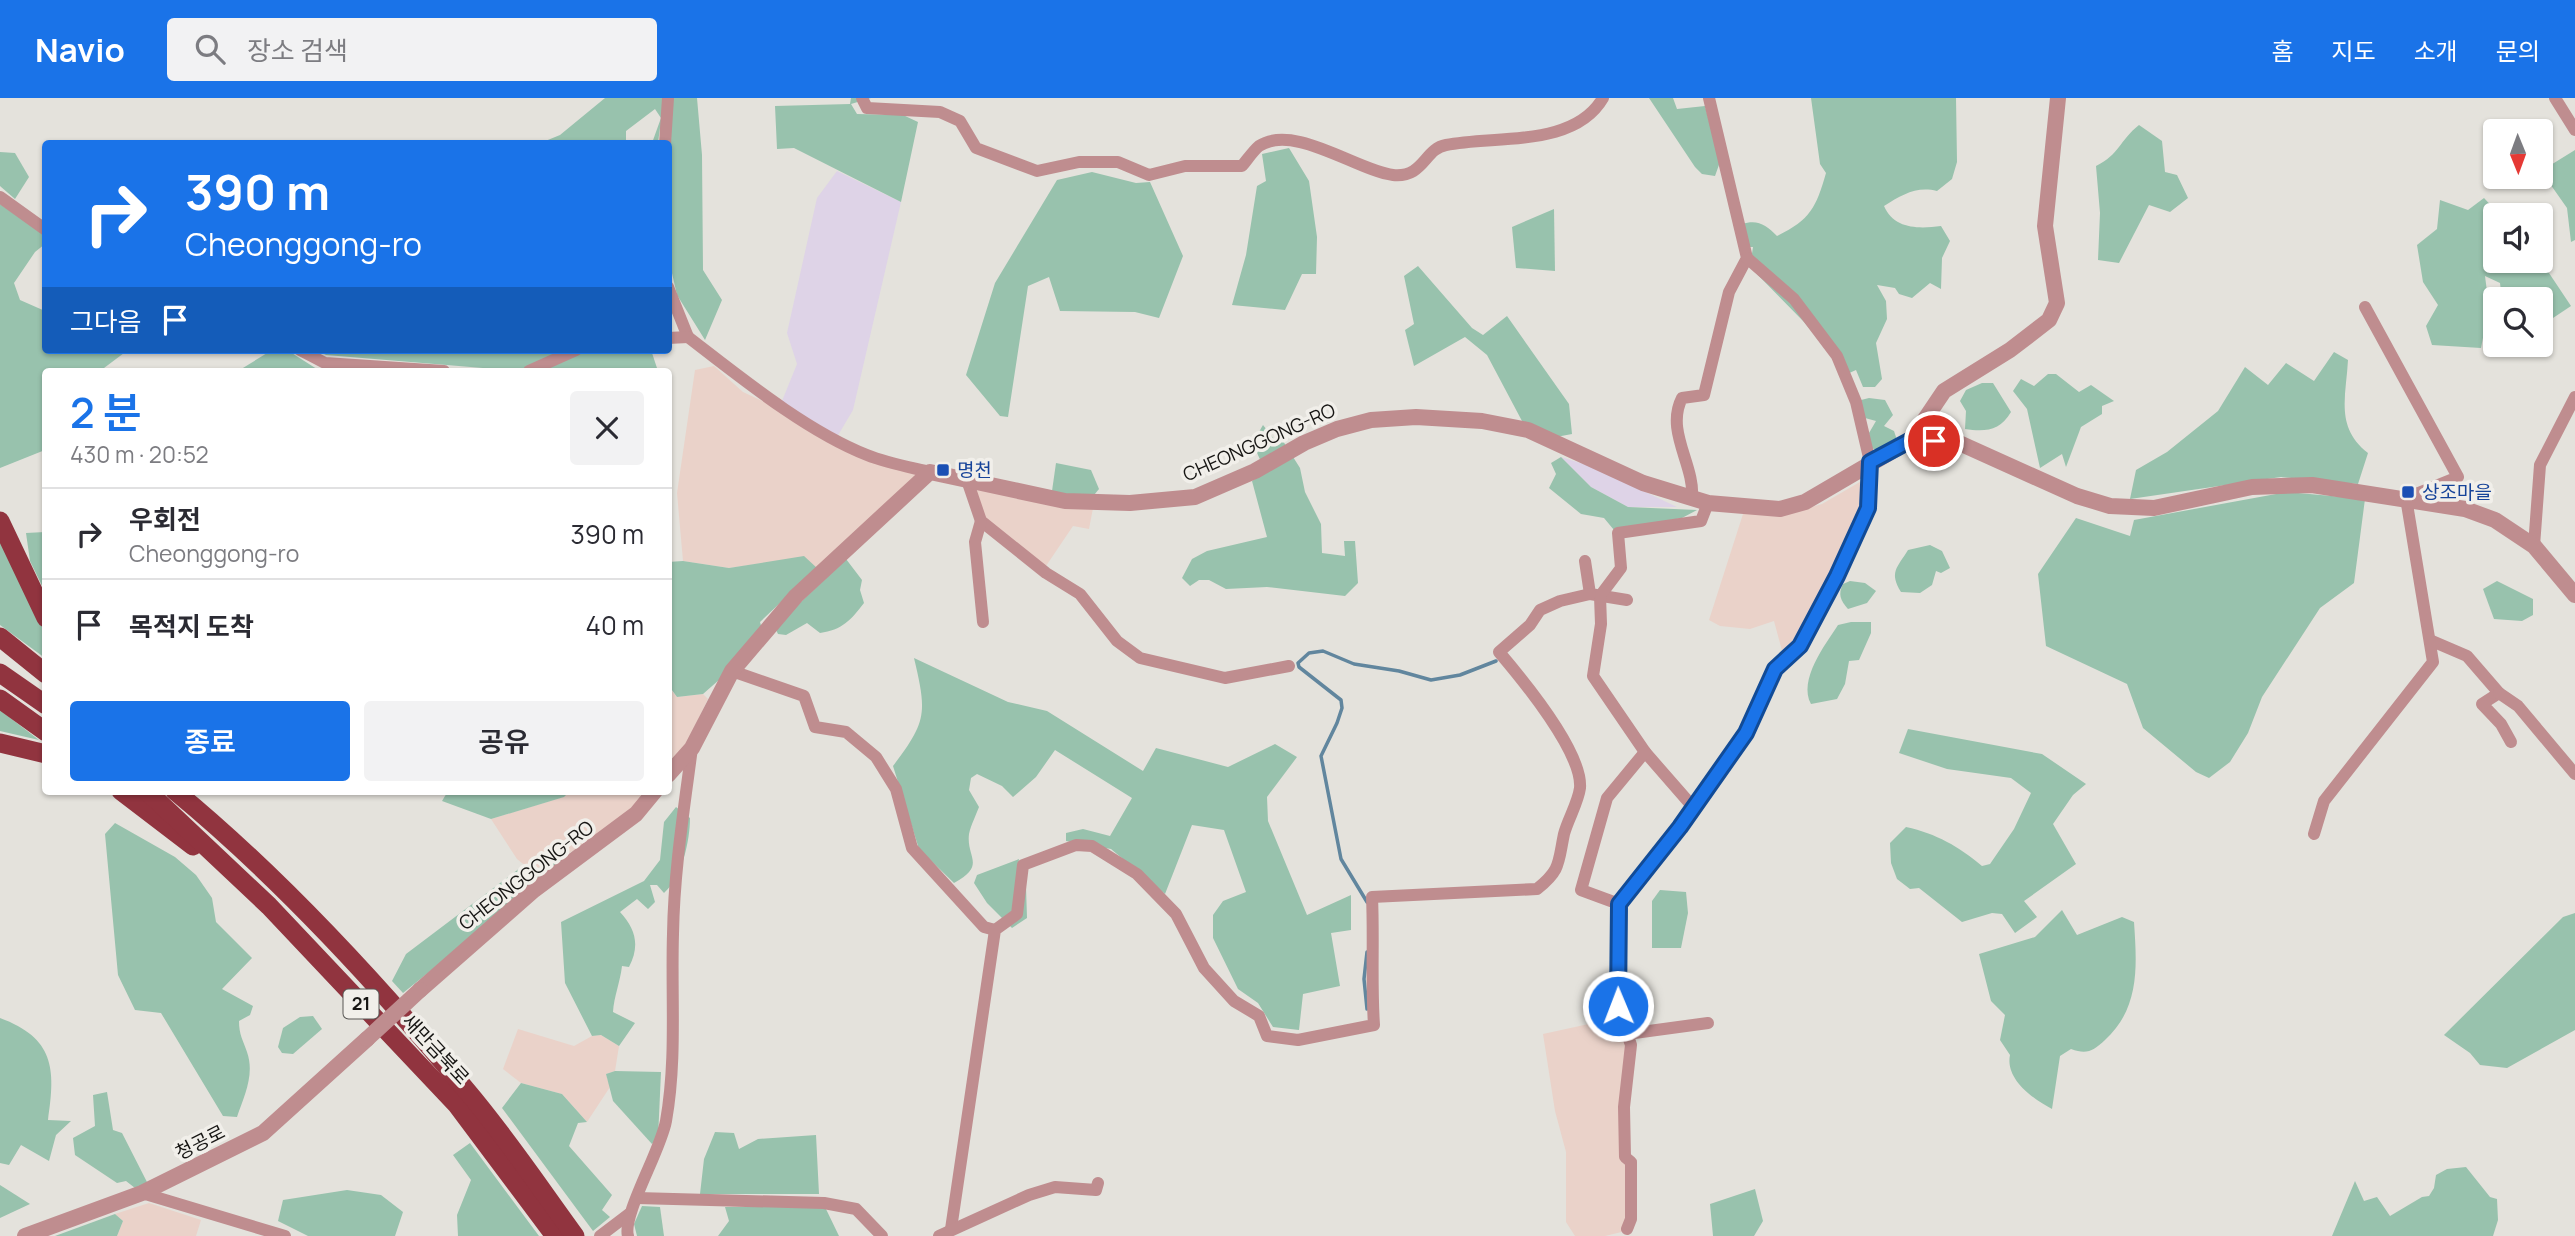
<!DOCTYPE html>
<html lang="ko">
<head>
<meta charset="utf-8">
<style>
  :root { --surface:#fff; --page:#f2f2f3; --text:#2b2b33; --muted:#7c7c81; --line:#e1e1e2; --accent:#1a73e8 }
  body { margin:0; font-family:Manrope,"Noto Sans KR",sans-serif; background:var(--page); color:var(--text); height:100vh; display:flex; flex-direction:column; font-size:26px; white-space:nowrap }
  * { box-sizing:border-box; margin:0 }
  p { font-size:23px; color:var(--muted) }
  .icon { flex:none; width:38px; height:38px; fill:none; stroke:currentColor; stroke-width:2; stroke-linecap:round; stroke-linejoin:round }
  .map { position:relative; flex:1; overflow:hidden }
  .panel { position:absolute; left:42px; top:270px; width:630px; height:427px; display:flex; flex-direction:column; background:var(--surface); border-radius:7px; box-shadow:0 2px 5px #0004 }
  .panel>* { flex:none }
  .top-card { position:absolute; left:42px; top:42px; width:630px; height:214px; border-radius:7px; box-shadow:0 2px 5px #0004; background:#1a73e8; color:#fff; overflow:hidden }
  .needle { width:46px; rotate:179deg }
  .tools { position:absolute; left:2483px; top:21px; display:grid; gap:14px }
  .tools a { display:grid; place-items:center; width:70px; height:70px; border-radius:7px; background:var(--surface); box-shadow:0 2px 5px #0004; font-size:35px }
  .pin { position:absolute; display:grid; place-items:center; width:60px; height:60px; color:#fff; margin:-30px; border:4px solid #fff; border-radius:50%; box-shadow:0 2px 7px #0007 }
  .me { position:absolute; width:77px; margin:-38px; rotate:359deg; stroke-linejoin:round; filter:drop-shadow(0 0 5px #0008) }
  .turn { display:flex; align-items:center; gap:24px; height:147px; padding:0 28px; font-size:32px }
  .turn .icon { width:91px; height:91px; stroke-width:2.5 }
  .turn b { display:block; font-size:49px; line-height:60px }
  .then { display:flex; align-items:center; height:66px; padding:0 28px; background:#0003; gap:14px; font-size:26px }
  .round { display:grid; place-items:center; flex:none; width:74px; height:74px; border-radius:7px; background:var(--page) }
  .head { display:flex; align-items:center; justify-content:space-between; height:119px; padding:0 28px }
  h1 { font-size:42px; font-weight:600; line-height:52px; color:var(--accent) }
  .primary-button { display:flex; gap:14px; margin-top:auto; padding:14px 28px }
  .primary-button a { flex:1; height:80px; border-radius:7px; background:var(--accent); color:#fff; font-size:28px; font-weight:600; line-height:80px; text-align:center }
  .primary-button a+a { background:var(--page); color:var(--text) }
  ul { padding:0; list-style:none }
  li { display:flex; align-items:center; gap:21px; height:91px; padding:0 28px; border-top:2px solid var(--line) }
  li div { flex:1 }
  li b { display:block; font-size:26px }
  li em { font-style:normal }
  header { display:flex; align-items:center; gap:42px; box-sizing:border-box; height:98px; padding:0 35px; background:var(--accent); color:#fff }
  header strong { font-size:33px }
  nav { display:flex; gap:38px; margin-inline-start:auto; font-size:24px }
  .search { width:490px; height:63px; background:var(--page); display:flex; align-items:center; gap:18px; box-sizing:border-box; padding:0 24px; border-radius:7px; color:var(--muted); font-size:26px }
  .map>svg:first-child { display:block }
  .commercial { fill:#ded3e7 }
  .industrial { fill:#ead2c9 }
  .green { fill:#98c2ad }
  .lines { fill:none; stroke-linecap:round; stroke-linejoin:round }
  .stream { stroke:#61869e; stroke-width:3.5 }
  .minor { stroke:#bf8d8f; stroke-width:12 }
  .tertiary { stroke:#bf8d8f; stroke-width:16 }
  .trunk { stroke:#91343f; stroke-width:19 }
  .tertiary-bridge { stroke:#bf8d8f; stroke-width:16 }
  .route-casing { stroke:#114b97; stroke-width:18 }
  .route { stroke:#1a73e8; stroke-width:12 }
  .transit-dot { fill:#1a4fb4; stroke:#f1efea; stroke-width:2.5 }
  .labels { text-anchor:middle; stroke-width:7; stroke-linejoin:round; paint-order:stroke }
  .shield { fill:#f1efea; stroke:#585654; stroke-width:2 }
  .shield-label { font-size:18px; font-weight:bold; fill:#161513 }
  .street-label { font-size:19px; fill:#161513; stroke:#f1efea }
  .transit-label { font-size:19px; fill:#164399; stroke:#f1efea; text-anchor:start }
</style>
</head>
<body>
<header>
<strong>Navio</strong>
<div class="search"><svg class="icon" aria-label="search" viewBox="0 0 24 24"><circle cx="10" cy="10" r="6"/><path d="M15 15l6 6"/></svg>장소 검색</div>
<nav><a>홈</a><a>지도</a><a>소개</a><a>문의</a></nav>
</header>
<div class="map">
<svg width="2575" height="1138" viewBox="0 0 2575 1138">
  <rect width="100%" height="100%" fill="#e4e2dc"/>
  <g class="commercial">
    <polygon points="837,73 901,104 853,312 837,339 782,303 797,266 787,235 817,100"/>
    <polygon points="1561,359 1593,369 1677,409 1628,409 1591,389"/>
  </g>
  <g class="industrial">
    <polygon points="714,268 743,294 919,376 817,470 764,465 729,470 683,463 677,395 695,272"/>
    <polygon points="1865,381 1870,412 1787,571 1774,523 1750,531 1720,528 1709,522 1743,416 1787,416 1822,406"/>
    <polygon points="973,387 1093,410 1089,431 1073,428 1046,468 984,421"/>
    <polygon points="668,588 677,599 703,596 708,601 680,658 668,670"/>
    <polygon points="570,693 647,693 619,722 587,746 532,773 517,761 491,721 563,699"/>
    <polygon points="1616,920 1629,950 1623,1062 1636,1069 1634,1131 1605,1138 1575,1138 1566,1124 1566,1054 1555,1013 1543,936"/>
    <polygon points="518,931 574,948 592,938 601,937 619,948 615,973 606,976 610,989 587,1024 562,996 521,985 503,971"/>
    <polygon points="149,1105 201,1122 196,1138 117,1138 123,1123 115,1116"/>
  </g>
  <g class="green">
    <polygon points="605,0 697,0 702,57 703,172 722,202 705,242 677,197 669,162 668,46 660,30 658,45 652,45 661,20 655,11 626,33 626,45 538,46 560,37"/>
    <polygon points="851,0 871,0 851,6 857,16 903,17 918,24 901,104 794,50 777,51 775,8 850,6"/>
    <polygon points="1649,0 1673,0 1677,11 1705,8 1720,64 1715,78 1702,76 1695,69"/>
    <path d="M1811,0h145l1,64 -5,17 -15,12c-21,-5 -35,4 -53,15 10,23 34,23 57,20l9,15 -8,17 -1,31 -11,-6 -18,15 -13,-4 -4,-6 -18,-3 9,16 1,18 -11,24 6,36 -7,8h-12l-7,-17 -9,4 -43,-52 -54,-55 3,-20h-5l-6,-23c16,-5 24,1 35,12 33,-16 39,-28 49,-63l-6,-9z"/>
    <path d="M2139,27l23,16 3,31 12,3 11,23 -18,14 -21,-7 -30,58 -21,-3 2,-47 -4,-47c24,-12 23,-25 43,-41z"/>
    <polygon points="1289,50 1309,83 1317,139 1316,176 1302,176 1285,212 1232,207 1246,157 1257,88 1266,83 1262,56"/>
    <polygon points="2575,52 2575,142 2571,144 2567,110 2541,73"/>
    <polygon points="0,54 15,55 29,79 15,101 0,88"/>
    <polygon points="1092,74 1136,85 1150,84 1183,158 1159,220 1135,214 1060,213 1049,179 1028,188 1008,319 1000,318 966,277 995,185 1057,82"/>
    <polygon points="2484,100 2500,117 2496,117 2496,163 2541,163 2571,208 2541,228 2541,201 2502,201 2500,185 2485,178 2489,209 2481,250 2432,247 2426,228 2438,207 2423,184 2417,147 2437,131 2440,102 2468,112"/>
    <polygon points="0,106 45,137 45,146 35,154 14,185 20,202 45,213 46,252 128,252 100,273 46,273 45,352 0,370"/>
    <polygon points="1554,111 1555,173 1516,170 1512,129"/>
    <polygon points="1418,168 1472,230 1483,237 1507,218 1569,306 1572,336 1556,339 1522,323 1487,257 1465,239 1414,268 1405,232 1414,226 1404,178"/>
    <polygon points="272,252 287,252 320,273 238,273"/>
    <polygon points="316,252 662,252 652,255 658,273 519,273 326,257"/>
    <path d="M2334,254l14,8c-2,37 -13,67 20,93l-10,31 -77,-7 -151,22 6,-29 31,-18 51,-41 27,-44 23,18 18,-22 28,18z"/>
    <polygon points="2048,276 2056,276 2079,294 2091,287 2114,303 2102,308 2102,316 2081,329 2066,369 2062,356 2040,370 2027,311 2013,293 2021,281 2034,288"/>
    <path d="M1982,285h11l18,29c-11,19 -26,20 -46,17l1,-18 -6,-10 6,-11z"/>
    <polygon points="1869,300 1885,302 1893,317 1884,328 1894,333 1897,342 1883,354 1871,350 1869,335 1876,323 1865,320 1861,302"/>
    <path d="M1263,327l11,14 9,2 17,27 5,24 16,32 1,29 23,3 -1,-15h11l3,42 -13,13 -78,-9 -41,2 -17,-9h-10l-9,6 -8,-8 10,-19 15,-8 60,-14 -15,-56 15,-10c-12,-19 -16,-27 -4,-46z"/>
    <polygon points="1561,359 1591,389 1628,409 1697,412 1682,420 1614,432 1604,420 1581,416 1549,390 1556,376 1551,365"/>
    <polygon points="1056,365 1091,372 1099,391 1084,409 1052,393"/>
    <polygon points="2287,394 2365,401 2354,485 2320,510 2262,599 2248,635 2230,664 2209,680 2196,674 2143,630 2127,586 2046,548 2038,476 2076,420 2130,438 2134,422"/>
    <polygon points="45,434 46,434 45,494 30,463 26,435"/>
    <polygon points="0,435 45,527 45,560 0,527"/>
    <path d="M1930,447l12,6 8,17 -9,5 -5,-2 -4,14 -12,8 -19,-1c-12,-20 -4,-24 7,-42z"/>
    <polygon points="804,458 817,470 760,524 762,531 728,574 703,596 677,599 669,588 668,464 683,463 729,470"/>
    <path d="M846,461l16,21 -2,10 4,13c-13,17 -22,27 -44,30l-13,-10 -21,12 -8,-1 -2,-4 5,-9z"/>
    <path d="M1850,483l15,2 11,8 -9,12 -19,6c-8,-9 -10,-15 -5,-25z"/>
    <polygon points="2497,483 2533,501 2533,517 2522,523 2494,521 2483,491"/>
    <path d="M1851,524h20v11l-12,27 -10,1 -4,23 -8,15 -26,5c-13,-24 14,-59 27,-79z"/>
    <path d="M914,560l94,44 39,9 96,60 13,-23 72,19 47,-23 22,13 -30,40 1,24 39,94 44,-20v35l-20,3 9,53 -37,8 -4,36 -26,-3 -15,-24 -20,-14 -25,-51v-23l10,-14 23,-9 -22,-62 -32,-5 -27,69 -54,-45 -45,-8v-8l17,-4 27,7 22,-38 -77,-48 -19,27 -23,20 -11,-11 -25,-12 -6,4 -2,12 10,17c-3,8 -8,18 -10,27 -3,24 18,31 -15,49l-35,-34 -26,-83c34,-45 34,-53 21,-108z"/>
    <polygon points="0,612 39,642 0,633"/>
    <path d="M1908,631l134,25 44,30 -13,11 -20,29 23,40 -52,37 13,16 -22,16 -13,-19 -10,-1 -30,9 -43,-34 -9,1 -13,-10 -6,-16 -1,-20 16,-16c31,7 52,19 76,39l8,-2 24,-35 17,-36 -20,-15 -64,-9 -48,-16z"/>
    <polygon points="448,693 570,693 564,699 491,721 442,703"/>
    <path d="M676,709l14,11c0,23 -8,59 -26,75l-7,-8h-7l5,17 -7,7 -11,-10 -17,13c16,17 20,34 9,55l-7,-1c-2,17 -8,30 -9,46l22,11 -16,23 -18,-11 -9,1 -27,-53 -4,-61 83,-41 16,-21 4,-38z"/>
    <path d="M115,725l60,34 21,18 16,23 4,24 36,36 -30,31 31,17 -3,9 -11,6c0,14 4,19 8,31 8,23 -3,44 -10,65l-14,-1 -62,-103 -26,-3 -17,-35 -13,-141z"/>
    <polygon points="579,753 403,895 392,883 406,856 524,767 532,773"/>
    <polygon points="1019,761 1017,776 1026,789 1027,820 1012,830 987,805 974,785 977,777"/>
    <polygon points="1660,792 1686,794 1688,815 1681,850 1652,850 1652,803"/>
    <path d="M2062,812l15,25 45,-18 12,5c3,44 6,86 -29,118 -12,11 -18,15 -34,9l-11,7 -8,53c-19,-10 -47,-30 -42,-54l-10,-15 5,-25 -14,-14 -12,-47 56,-17z"/>
    <polygon points="2575,815 2575,932 2507,970 2480,967 2470,955 2444,937 2563,819"/>
    <polygon points="313,918 322,931 293,956 282,955 278,949 283,930 300,919"/>
    <path d="M0,920c54,20 56,50 48,102l23,1 -15,14 -7,26 -28,-16 -12,20 -9,-2z"/>
    <polygon points="615,973 661,974 658,1040 652,1046 613,1003 606,976"/>
    <polygon points="521,985 562,996 587,1024 578,1025 569,1048 612,1097 602,1112 610,1119 593,1133 502,1010"/>
    <polygon points="107,994 113,1032 122,1035 148,1086 135,1090 126,1083 117,1085 75,1057 73,1040 95,1028 93,997"/>
    <polygon points="715,1034 734,1035 739,1051 758,1041 816,1037 819,1096 700,1096 704,1061"/>
    <polygon points="470,1045 539,1138 458,1138 457,1117 471,1082 453,1057"/>
    <polygon points="2466,1069 2490,1099 2497,1101 2498,1122 2493,1138 2332,1138 2355,1083 2364,1103 2377,1099 2390,1118 2422,1099 2429,1098 2434,1090 2436,1077 2447,1071"/>
    <polygon points="0,1087 30,1106 0,1120"/>
    <polygon points="1755,1091 1763,1123 1754,1138 1713,1138 1710,1106"/>
    <polygon points="347,1092 381,1097 403,1114 395,1138 308,1138 278,1123 283,1102"/>
    <polygon points="642,1108 660,1109 664,1138 637,1138 634,1126"/>
    <polygon points="725,1109 825,1109 839,1138 718,1138 729,1123"/>
    <polygon points="115,1116 123,1123 117,1138 55,1138"/>
  </g>
  <g class="lines">
    <g class="stream">
      <polyline points="1367,804 1341,761 1321,658 1337,625 1342,610 1341,602 1299,569 1298,565 1309,555 1323,553 1354,566 1399,573 1431,582 1460,577 1496,563"/>
      <polyline points="1367,911 1364,881 1367,854"/>
    </g>
    <g class="minor">
      <path d="M862,0l5,10 73,4 20,9 16,27 61,23 42,-9h39l31,13 36,-9h57c5,-6 11,-15 17,-20 35,-23 99,25 134,29 31,3 31,-26 53,-30 49,-10 128,3 157,-47"/>
      <polyline points="2555,0 2575,32"/>
      <polyline points="665,46 668,0"/>
      <polyline points="0,99 46,132"/>
      <polyline points="668,189 688,239"/>
      <path d="M688,239c52,40 118,94 179,118 20,8 42,12 63,17"/>
      <polyline points="668,240 688,239"/>
      <polyline points="300,252 325,265 444,273"/>
      <polyline points="529,273 576,252"/>
      <polyline points="967,382 981,423 1046,475 1080,496 1117,543 1140,560 1225,580 1289,568"/>
      <path d="M1692,400c3,-33 -27,-67 -10,-100l22,-3 25,-103 18,-34 -38,-160"/>
      <polyline points="981,423 975,444 983,524"/>
      <polyline points="2534,448 2540,367 2575,299"/>
      <polyline points="1585,463 1590,496 1627,502"/>
      <polyline points="2432,543 2467,558 2499,595 2482,606 2501,626 2511,644"/>
      <polyline points="732,573 804,598 815,629 846,634 876,659 896,691 912,750 984,829 995,832"/>
      <polyline points="2499,595 2518,608 2575,676"/>
      <polyline points="1693,709 1645,654 1593,578 1601,526 1600,498 1621,470 1618,435 1701,423 1708,405"/>
      <polyline points="2314,736 2324,703 2433,564 2406,400 2458,379 2365,209"/>
      <polyline points="1619,806 1581,792 1607,700 1645,654"/>
      <polyline points="1627,936 1708,925"/>
      <polyline points="142,1095 285,1138"/>
      <polyline points="637,1100 824,1105 856,1111 882,1138"/>
      <path d="M951,1131l44,-299 22,-16 6,-49 53,-20 16,1 45,28 39,40 28,54 30,33 25,15 8,20 31,4 76,-15c-3,-43 0,-85 -2,-128l165,-8c24,-19 21,-26 27,-55 4,-15 14,-31 16,-46 3,-35 -58,-109 -81,-136l31,-27 10,-15 20,-9 30,-7"/>
      <polyline points="1627,1131 1631,1121 1631,1064 1625,1059 1624,1009 1631,947 1618,908 1619,806 1680,729 1746,634 1775,571 1800,548 1837,478 1868,409 1870,364 1856,304 1837,258 1794,201 1747,160"/>
      <polyline points="600,1138 629,1116"/>
      <path d="M628,1138c-6,-21 33,-86 38,-115 11,-62 5,-125 7,-187 1,-63 11,-125 19,-186"/>
      <polyline points="939,1138 1029,1097 1055,1089 1096,1092 1098,1085"/>
    </g>
    <g class="tertiary">
      <polyline points="1911,342 1944,293 2010,252 2049,222 2057,205 2045,128 2058,0"/>
      <polyline points="668,677 692,650 732,573 796,498 930,374 1065,403 1130,405 1195,399 1255,373 1304,345 1337,331 1371,322 1416,319 1482,323 1528,332 1643,385 1708,405 1780,411 1805,404 1911,342 1957,344 2077,398 2110,408 2154,410 2252,389 2312,387 2465,411 2495,422 2534,448 2575,497"/>
      <polyline points="420,892 534,792 636,716 655,693"/>
      <polyline points="25,1138 142,1095 263,1035 367,941"/>
    </g>
    <g class="trunk">
      <polyline points="0,423 46,520"/>
      <polyline points="0,539 46,576"/>
      <polyline points="0,575 46,607"/>
      <polyline points="0,601 46,634"/>
      <polyline points="0,645 46,656"/>
      <polyline points="121,693 193,748"/>
      <polyline points="147,693 269,808 457,1007 555,1138"/>
      <path d="M175,693c107,88 204,194 292,300 39,46 73,97 108,145"/>
    </g>
    <polyline class="tertiary-bridge" points="367,941 420,892"/>
  </g>
  <g class="lines">
    <defs>
      <polyline id="route" points="1618,908 1619,806 1680,729 1746,635 1775,571 1800,548 1837,478 1868,410 1870,364 1911,342 1934,343"/>
    </defs>
    <use href="#route" class="route-casing"/>
    <use href="#route" class="route"/>
  </g>
  <g class="transit-dot">
    <rect x="936" y="365" width="14" height="14" rx="3.5"/>
    <rect x="2401" y="387" width="14" height="14" rx="3.5"/>
  </g>
  <g class="labels">
    <rect class="shield" x="343.5" y="891.5" width="35" height="29" rx="5"/>
    <g class="shield-label">
      <text x="361" y="912">21</text>
    </g>
    <g class="street-label">
      <text transform="translate(1259 344) rotate(-24)" y="7">CHEONGGONG-RO</text>
      <text transform="translate(526 777) rotate(-38)" y="7">CHEONGGONG-RO</text>
      <text transform="translate(436 951) rotate(47)" y="7">새만금북로</text>
      <text transform="translate(200 1044) rotate(-27)" y="7">청공로</text>
    </g>
    <g class="transit-label">
      <text x="957" y="379">명천</text>
      <text x="2422" y="401">상조마을</text>
    </g>
  </g>
</svg>
<div class="tools">
<a><svg class="needle" viewBox="-14 -14 28 28"><path d="M0-13l5 13h-10z" fill="#e53935"/><path d="M0 13l5-13h-10z" fill="#7c7c81"/></svg></a>
<a><svg class="icon" aria-label="sound" viewBox="0 0 24 24"><path d="M4 9h4l5-4v14l-5-4H4zM17 9q2 3 0 6"/></svg></a>
<a><svg class="icon" aria-label="search" viewBox="0 0 24 24"><circle cx="10" cy="10" r="6"/><path d="M15 15l6 6"/></svg></a>
</div>
<div class="pin" style="left:1934px;top:343px;background:#d93025"><svg class="icon" aria-label="arrive" viewBox="0 0 24 24"><path d="M6 21V4h12l-3 4 3 4H6"/></svg></div>
<svg class="me" style="left:1618px;top:908px" viewBox="-20 -20 40 40"><circle r="17" fill="#1a73e8" stroke="#fff" stroke-width="3"/><path d="M0-11L8 9 0 5-8 9z" fill="#fff"/></svg>
<div class="top-card">
<div class="turn"><svg class="icon" aria-label="right" viewBox="0 0 24 24"><path d="M7 20v-9h11M14 6l5 5-5 5"/></svg><div><b>390 m</b>Cheonggong-ro</div></div>
<div class="then">그다음<svg class="icon" aria-label="arrive" viewBox="0 0 24 24"><path d="M6 21V4h12l-3 4 3 4H6"/></svg></div>
</div>
<section class="panel">
<div class="head"><div><h1>2 분</h1><p>430 m · 20:52</p></div><a class="round"><svg class="icon" aria-label="close" viewBox="0 0 24 24"><path d="M6 6l12 12M18 6L6 18"/></svg></a></div>
<ul>
<li><svg class="icon" aria-label="right" viewBox="0 0 24 24"><path d="M7 20v-9h11M14 6l5 5-5 5"/></svg><div><b>우회전</b><p>Cheonggong-ro</p></div><em>390 m</em></li>
<li><svg class="icon" aria-label="arrive" viewBox="0 0 24 24"><path d="M6 21V4h12l-3 4 3 4H6"/></svg><div><b>목적지 도착</b></div><em>40 m</em></li>
</ul>
<div class="primary-button"><a>종료</a><a>공유</a></div>
</section>
</div>
</body>
</html>
